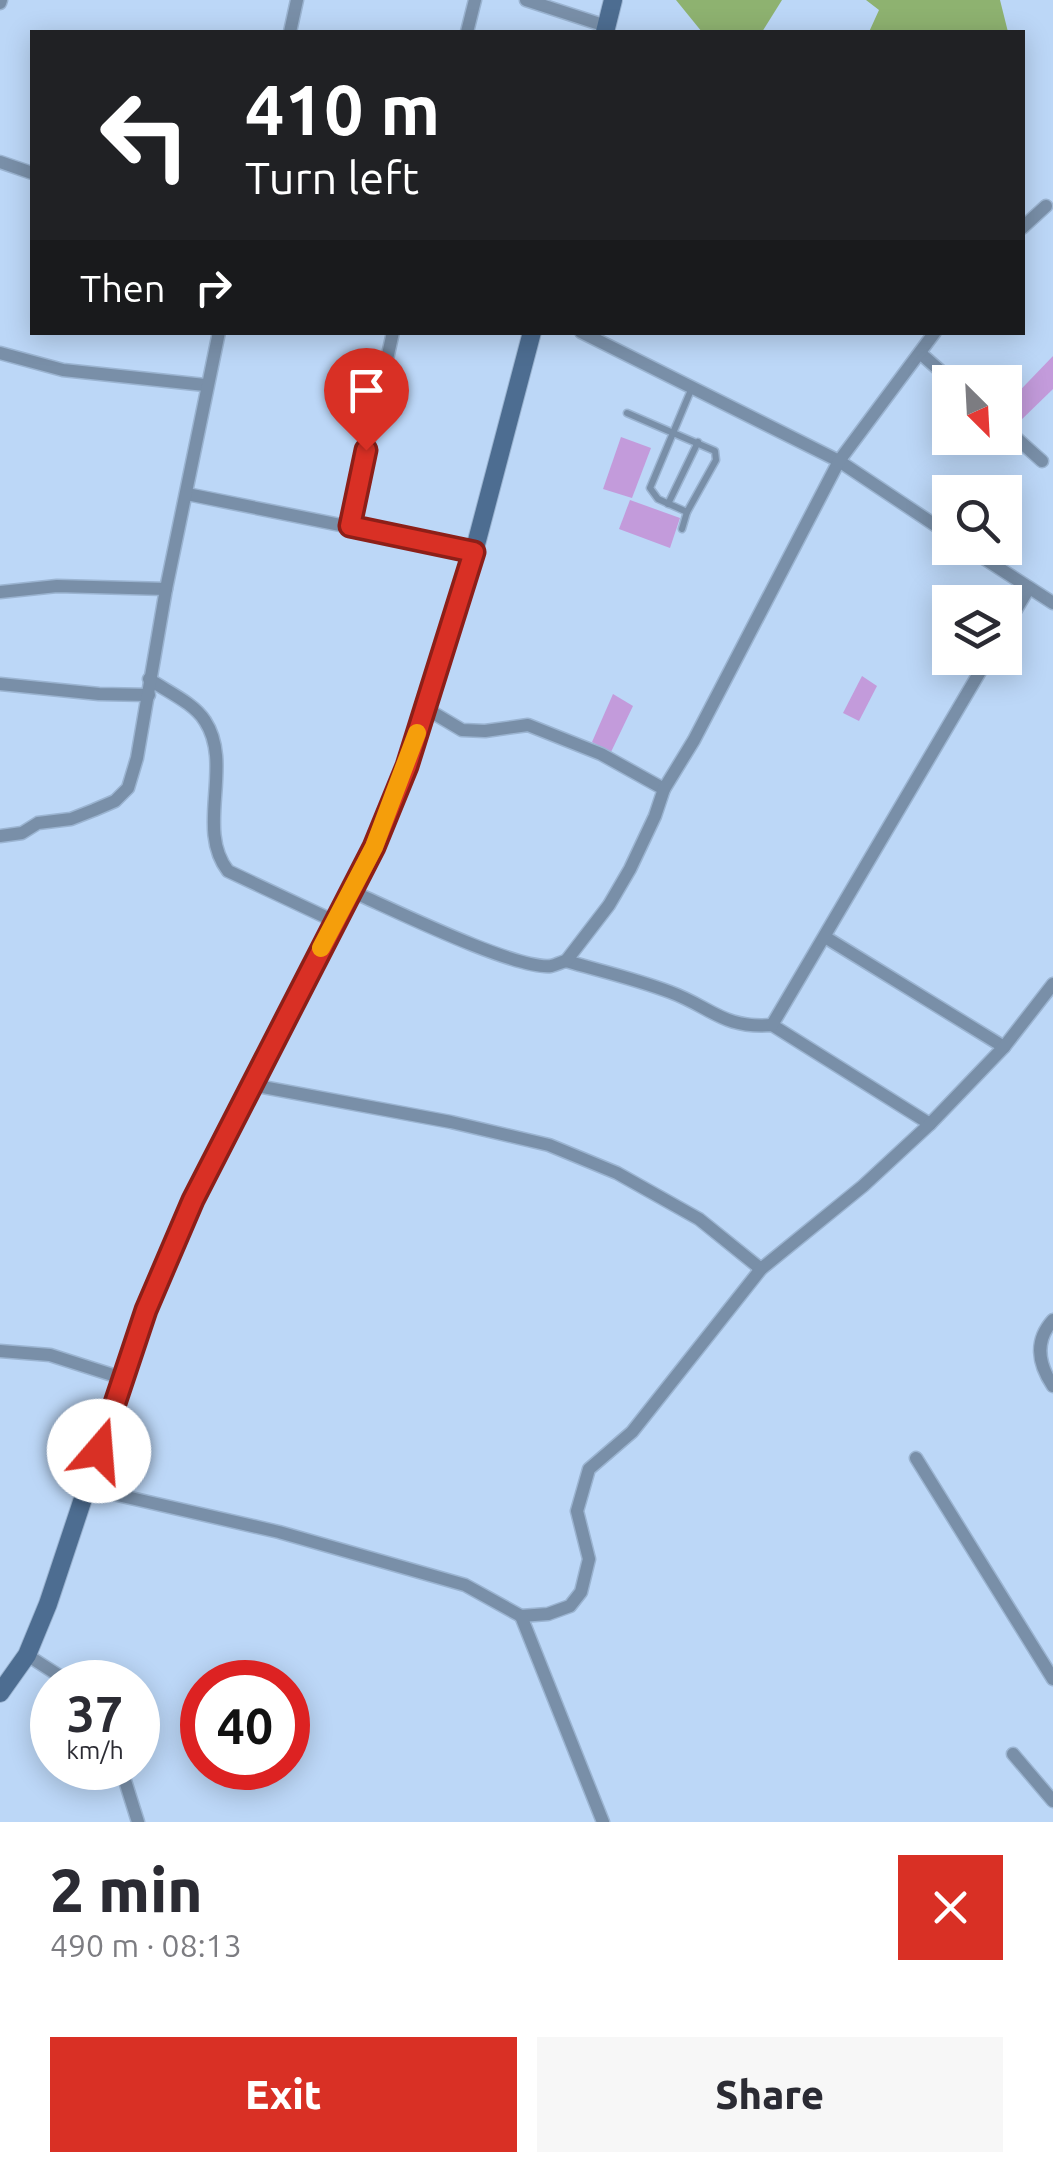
<!DOCTYPE html>
<html lang="en">
<head>
<meta charset="utf-8">
<style>
  :root { --surface:#fff; --page:#f7f7f7; --text:#2b2b33; --muted:#7c7c81; --accent:#d93025 }
  body { margin:0; font-family:Ubuntu,sans-serif; background:var(--page); color:var(--text); height:100vh; display:flex; flex-direction:column; font-size:38px; white-space:nowrap }
  * { box-sizing:border-box; margin:0 }
  p { font-size:32px; color:var(--muted) }
  .icon { flex:none; width:55px; height:55px; fill:none; stroke:currentColor; stroke-width:2; stroke-linecap:round; stroke-linejoin:round }
  .map { position:relative; height:1822px; overflow:hidden }
  .side { display:flex; flex-direction:column; background:var(--surface); flex:1 }
  .side>* { flex:none }
  .top-card { position:absolute; left:30px; top:30px; width:995px; height:305px; border-radius:0px; box-shadow:0 5px 25px #0003; background:#202124; color:#fff; overflow:hidden }
  .needle { width:65px; rotate:156deg }
  .tools { position:absolute; left:932px; top:365px; display:grid; gap:20px }
  .tools a { display:grid; place-items:center; width:90px; height:90px; border-radius:0px; background:var(--surface); box-shadow:0 5px 25px #0003; font-size:50px }
  .speed { position:absolute; left:30px; top:1660px; display:flex; gap:20px; font-size:50px; font-weight:700; text-align:center }
  .speed>* { display:grid; place-content:center; width:130px; height:130px; border-radius:50%; background:var(--surface); box-shadow:0 5px 25px #0003; line-height:1 }
  .speed small { font-size:25px; font-weight:400 }
  .speed .limit { border:15px solid #d22; background:#fff; color:#111 }
  .pin { position:absolute; display:grid; place-items:center; width:85px; height:85px; color:#fff; margin:-102px -42px; border-radius:50% 50% 50% 0; rotate:-45deg; box-shadow:0 0 10px #0007 }
  .pin .icon { rotate:45deg }
  .me { position:absolute; width:110px; margin:-55px; rotate:18deg; stroke-linejoin:round; filter:drop-shadow(0 0 8px #0008) }
  .turn { display:flex; align-items:center; gap:35px; height:210px; padding:0 50px; font-size:45px }
  .turn .icon { width:130px; height:130px; stroke-width:2.5 }
  .turn b { display:block; font-size:70px; line-height:85px }
  .then { display:flex; align-items:center; height:95px; padding:0 50px; background:#0003; gap:20px; font-size:38px }
  .round { display:grid; place-items:center; flex:none; width:105px; height:105px; border-radius:0px; background:var(--page) }
  .overview { display:flex; align-items:center; justify-content:space-between; height:170px; padding:0 50px }
  h1 { font-size:60px; font-weight:800; line-height:75px }
  .primary-button { display:flex; gap:20px; margin-top:auto; padding:20px 50px }
  .primary-button a { flex:1; height:115px; border-radius:0px; background:var(--accent); color:#fff; font-size:40px; font-weight:800; line-height:115px; text-align:center }
  .primary-button a+a { background:var(--page); color:var(--text) }
  .map>svg:first-child { display:block }
  .forest { fill:#8eb270 }
  .building { fill:#c39bdb }
  .lines { fill:none; stroke-linecap:round; stroke-linejoin:round }
  .lane-casing { stroke:#9bb4d1; stroke-width:9 }
  .street-casing { stroke:#9bb4d1; stroke-width:15 }
  .secondary-casing { stroke:#9bb4d1; stroke-width:20 }
  .lane { stroke:#798fa8; stroke-width:6 }
  .street { stroke:#798fa8; stroke-width:12 }
  .secondary { stroke:#4d6d91; stroke-width:18 }
  .route-casing { stroke:#8d1f18; stroke-width:25 }
  .route { stroke:#d93025; stroke-width:18 }
  .slow { stroke:#f59e0b; stroke-width:18 }
</style>
</head>
<body>
<div class="map">
<svg width="1053" height="1822" viewBox="0 0 1053 1822">
  <rect width="100%" height="100%" fill="#bcd7f7"/>
  <g class="forest">
    <polygon points="676,0 782,0 762,32 702,32"/>
    <polygon points="866,0 1000,0 1008,32 869,32 879,10"/>
  </g>
  <g class="building">
    <polygon points="1053,356 1053,389 1017,424 1005,412 1005,406"/>
    <polygon points="621,437 651,448 632,498 603,489"/>
    <polygon points="630,500 680,518 670,548 619,529"/>
    <polygon points="862,676 877,686 859,721 843,713"/>
    <polygon points="613,694 633,706 611,752 592,742"/>
  </g>
  <g class="lines">
    <defs>
      <g id="lane">
        <polyline points="627,413 715,451 716,460 687,512 682,529"/>
        <polyline points="668,504 698,442"/>
        <polyline points="687,512 658,499 650,488 691,390"/>
      </g>
      <g id="street">
        <polyline points="526,0 606,26"/>
        <polyline points="0,3 1,0"/>
        <polyline points="290,32 297,0"/>
        <polyline points="467,32 475,0"/>
        <polyline points="0,162 32,173"/>
        <polyline points="1022,228 1046,206"/>
        <polyline points="581,332 839,461 950,535"/>
        <polyline points="0,353 63,370 205,385"/>
        <polyline points="920,353 953,382"/>
        <polyline points="1005,428 1042,461"/>
        <polyline points="187,494 474,552"/>
        <polyline points="350,526 393,332"/>
        <polyline points="968,548 1053,603"/>
        <polyline points="0,592 57,586 166,589"/>
        <polyline points="1005,628 1029,588"/>
        <path d="M149,679c17,12 45,24 56,42 29,44 -10,108 23,150l106,50"/>
        <polyline points="0,684 99,694 149,695"/>
        <polyline points="425,708 462,730 485,731 528,725 601,754 664,789"/>
        <polyline points="0,836 22,833 38,823 71,819 94,810 115,801 128,788 137,758 166,589 219,332"/>
        <path d="M351,891c39,17 164,79 200,75 5,-1 10,-4 15,-5 35,10 70,18 104,31 41,15 53,37 102,33l158,99"/>
        <polyline points="825,937 1004,1047"/>
        <polyline points="566,961 609,905 630,869 655,816 664,789 694,740 839,461 935,332"/>
        <polyline points="772,1025 988,658"/>
        <polyline points="252,1085 451,1122 549,1145 617,1173 699,1219 761,1269"/>
        <path d="M1053,1320c-19,21 -15,44 0,66"/>
        <polyline points="0,1351 50,1355 122,1378"/>
        <polyline points="916,1458 1053,1679"/>
        <polyline points="87,1488 279,1532 465,1585 521,1616 548,1614 570,1606 581,1592 589,1559 577,1511 589,1469 632,1432 761,1269 863,1186 930,1124 1004,1047 1053,984"/>
        <polyline points="521,1616 603,1822"/>
        <polyline points="27,1655 69,1682"/>
        <polyline points="1013,1754 1053,1801"/>
        <polyline points="121,1768 138,1822"/>
      </g>
      <g id="secondary">
        <polyline points="605,32 613,0"/>
        <polyline points="0,1693 27,1655 48,1604 146,1309 193,1200 374,847 407,766 474,552 532,332"/>
      </g>
    </defs>
    <use href="#lane" class="lane-casing"/>
    <use href="#street" class="street-casing"/>
    <use href="#secondary" class="secondary-casing"/>
    <use href="#lane" class="lane"/>
    <use href="#street" class="street"/>
    <use href="#secondary" class="secondary"/>
  </g>
  <g class="lines">
    <defs>
      <polyline id="route" points="99,1451 146,1310 193,1200 374,847 407,766 474,552 350,526 366,450"/>
    </defs>
    <use href="#route" class="route-casing"/>
    <use href="#route" class="route"/>
    <polyline class="slow" points="321,948 374,847 417,733"/>
  </g>
</svg>
<div class="tools">
<a><svg class="needle" viewBox="-14 -14 28 28"><path d="M0-13l5 13h-10z" fill="#e53935"/><path d="M0 13l5-13h-10z" fill="#7c7c81"/></svg></a>
<a><svg class="icon" aria-label="search" viewBox="0 0 24 24"><circle cx="10" cy="10" r="6"/><path d="M15 15l6 6"/></svg></a>
<a><svg class="icon" aria-label="layers" viewBox="0 0 24 24"><path d="M12 4l9 5-9 5-9-5zM3 14l9 5 9-5"/></svg></a>
</div>
<div class="speed"><div>37<small>km/h</small></div><div class="limit">40</div></div>
<div class="pin" style="left:366px;top:450px;background:#d93025"><svg class="icon" aria-label="arrive" viewBox="0 0 24 24"><path d="M6 21V4h12l-3 4 3 4H6"/></svg></div>
<svg class="me" style="left:99px;top:1451px" viewBox="-20 -20 40 40"><circle r="19" fill="#fff"/><path d="M0-13L10 11 0 6-10 11z" fill="#d93025"/></svg>
<div class="top-card">
<div class="turn"><svg class="icon" aria-label="left" viewBox="0 0 24 24"><path d="M17 20v-9H6M10 6l-5 5 5 5"/></svg><div><b>410 m</b>Turn left</div></div>
<div class="then">Then<svg class="icon" aria-label="right" viewBox="0 0 24 24"><path d="M7 20v-9h11M14 6l5 5-5 5"/></svg></div>
</div>
</div>
<section class="side">
<div class="overview"><div><h1>2 min</h1><p>490 m · 08:13</p></div><a class="round" style="background:#d93025;color:#fff"><svg class="icon" aria-label="close" viewBox="0 0 24 24"><path d="M6 6l12 12M18 6L6 18"/></svg></a></div>
<div class="primary-button"><a>Exit</a><a>Share</a></div>
</section>
</body>
</html>
